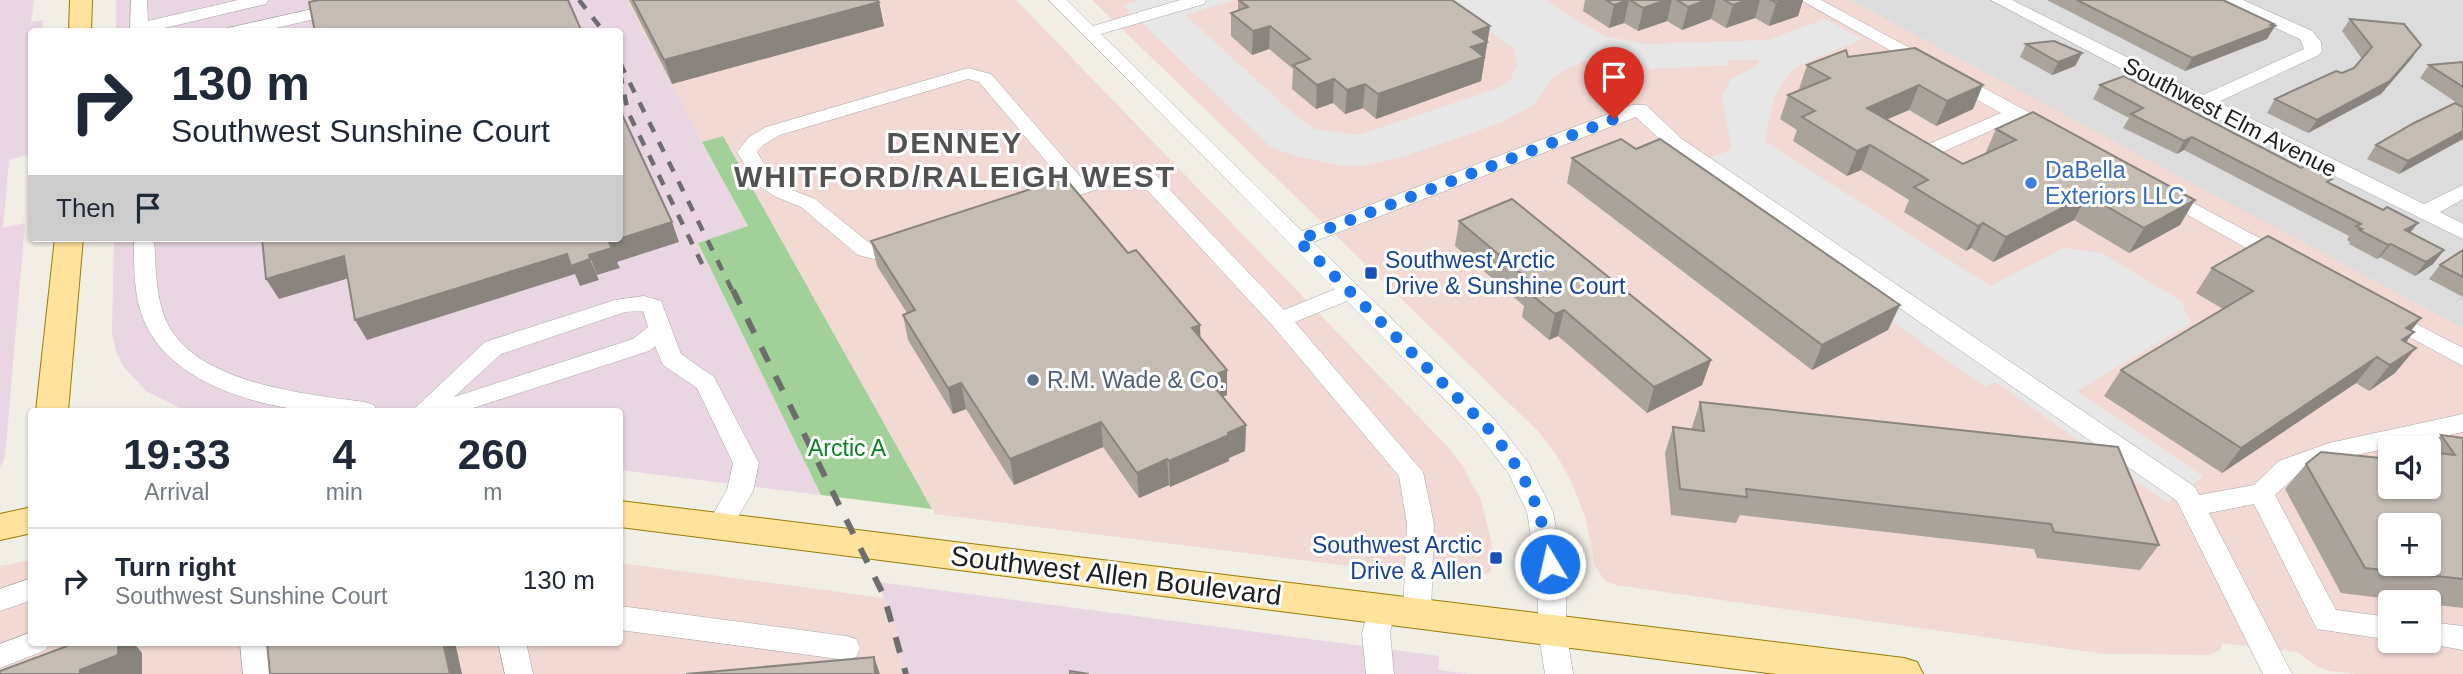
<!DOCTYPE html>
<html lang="en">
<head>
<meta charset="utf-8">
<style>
  :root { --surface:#fff; --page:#f6f6f7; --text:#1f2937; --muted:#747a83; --line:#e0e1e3 }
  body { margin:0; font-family:Arial,sans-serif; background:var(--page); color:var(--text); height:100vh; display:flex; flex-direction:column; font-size:26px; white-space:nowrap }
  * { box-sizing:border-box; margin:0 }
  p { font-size:23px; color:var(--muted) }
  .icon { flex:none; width:38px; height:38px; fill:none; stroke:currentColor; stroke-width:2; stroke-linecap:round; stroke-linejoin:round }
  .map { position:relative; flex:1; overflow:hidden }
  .panel { position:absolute; left:28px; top:408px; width:595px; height:238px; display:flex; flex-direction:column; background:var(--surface); border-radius:7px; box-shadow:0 2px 5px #0004 }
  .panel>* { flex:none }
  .guide { position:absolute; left:28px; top:28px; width:595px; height:214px; border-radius:7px; box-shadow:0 2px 5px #0004; background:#fff; color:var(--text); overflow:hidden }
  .buttons { position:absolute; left:2378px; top:436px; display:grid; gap:14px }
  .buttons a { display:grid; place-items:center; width:63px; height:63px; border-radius:7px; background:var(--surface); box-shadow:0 2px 5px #0004; font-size:35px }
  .pin { position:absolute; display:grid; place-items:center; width:60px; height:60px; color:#fff; margin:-72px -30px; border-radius:50% 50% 50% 0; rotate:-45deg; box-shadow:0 0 7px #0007 }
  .pin .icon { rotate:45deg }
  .me { position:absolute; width:77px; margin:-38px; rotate:351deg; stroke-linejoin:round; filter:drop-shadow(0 0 5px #0008) }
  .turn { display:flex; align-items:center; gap:24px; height:147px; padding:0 28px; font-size:32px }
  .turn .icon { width:91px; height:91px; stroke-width:2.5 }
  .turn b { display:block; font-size:49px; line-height:60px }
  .then { display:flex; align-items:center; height:66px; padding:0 28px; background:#0003; gap:14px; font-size:26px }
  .eta { display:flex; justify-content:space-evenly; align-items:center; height:119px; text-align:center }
  .eta b { font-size:42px; font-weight:700; line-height:49px }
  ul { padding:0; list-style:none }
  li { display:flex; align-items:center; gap:21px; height:105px; padding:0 28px; border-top:2px solid var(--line) }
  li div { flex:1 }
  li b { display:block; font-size:26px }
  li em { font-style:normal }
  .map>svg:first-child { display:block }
  .residential { fill:#dddcdc }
  .commercial { fill:#f2d9d3; fill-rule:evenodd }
  .industrial { fill:#ead6e3 }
  .forest { fill:#a1d198 }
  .parking { fill:#e7e7e7 }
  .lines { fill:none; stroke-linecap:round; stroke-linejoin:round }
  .minor-casing { stroke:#a6a6a6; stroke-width:1 }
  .major-casing { stroke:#9a7d00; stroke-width:2 }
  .minor { fill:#fff; fill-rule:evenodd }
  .major { fill:#ffe29b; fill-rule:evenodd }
  .rail-far1 { stroke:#6d6d6d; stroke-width:4.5; stroke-dasharray:11 11; stroke-linecap:butt }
  .rail { stroke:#6d6d6d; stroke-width:6; stroke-dasharray:16 16; stroke-linecap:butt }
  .wall { fill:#a9a39b }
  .shaded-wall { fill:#8a847e }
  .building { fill:#c5bdb4; stroke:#8a847e; stroke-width:2; fill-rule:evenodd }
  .route { stroke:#1a73e8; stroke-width:12; stroke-dasharray:0 21.6 }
  .shop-dot { fill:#3f7fe0; stroke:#fff; stroke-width:2.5 }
  .transit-dot { fill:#1a4fb4; stroke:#fff; stroke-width:2.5 }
  .service-dot { fill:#5c6f8a; stroke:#fff; stroke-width:2.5 }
  .labels { text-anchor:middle; stroke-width:6; stroke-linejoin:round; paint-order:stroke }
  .street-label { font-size:23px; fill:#1f1f1f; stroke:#fff }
  .shop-label { font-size:23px; fill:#366cbe; stroke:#fff; text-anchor:start }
  .transit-label { font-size:23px; fill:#164399; stroke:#fff; text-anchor:start }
  .service-label { font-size:23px; fill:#4e5e75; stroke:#fff; text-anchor:start }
  .park-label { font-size:23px; fill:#078323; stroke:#fff }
  .near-street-label { font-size:28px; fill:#1f1f1f; stroke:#fff }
  .district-label { font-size:30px; font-weight:bold; letter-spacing:2px; fill:#525252; stroke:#fff }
</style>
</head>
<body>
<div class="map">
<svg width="2463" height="674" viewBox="0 0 2463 674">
  <rect width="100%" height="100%" fill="#f0eee5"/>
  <polygon class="residential" points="1850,0 2463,0 2463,328 2249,214"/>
  <g class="commercial">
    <polygon points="626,0 1016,0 1447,446 1462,465 1481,500 1492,544 1491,572 1477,577 1476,582 935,514 723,136 702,142"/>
    <path d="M1092,0h758l613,328v346h-107l-26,-3 -12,-4 -21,-15 -75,-9 -1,6 -11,6 -106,-1 -488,-69 -11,-4 -10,-15 -9,-47 -13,-33 -14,-27 -21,-28zM2390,448h39v38h-39zM2390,525h39v39h-39zM2390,602h39v38h-39z"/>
    <polygon points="31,560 32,642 620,642 620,563 884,598 896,630 905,674 0,674 0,566"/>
  </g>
  <g class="industrial">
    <polygon points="0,0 34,0 31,22 43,20 42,31 32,32 31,154 9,160 3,228 25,223 5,457 0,468"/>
    <polygon points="116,0 626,0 748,227 698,243 821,495 620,470 620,411 186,411 146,391 123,366 116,351 112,333 114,238 620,238 620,32 116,31"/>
    <polygon points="878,582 1439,656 1438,670 1469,674 905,674 896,630"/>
  </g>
  <polygon class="forest" points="723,136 932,509 821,495 698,243 748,226 702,142"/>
  <polygon class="parking" points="1141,0 1235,0 1185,15 1297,117 1315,129 1358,135 1498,88 1510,81 1517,64 1514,49 1444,0 1545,0 1603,36 1646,44 1768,40 1825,19 1863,39 1797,66 1786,77 1774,97 1765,141 1990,286 2064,248 2102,253 2181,301 2191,323 2077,391 2204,477 2167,502 1995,382 1985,387 1679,171 1732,149 1721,96 1731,79 1757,66 1759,60 1729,60 1728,65 1649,69 1637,62 1627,60 1584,61 1555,75 1534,105 1500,123 1406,156 1362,166 1338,165 1296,156 1271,147 1123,5"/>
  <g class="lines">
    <defs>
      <g id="minor">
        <polygon points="131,0 147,0 148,21 238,0 268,0 266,4 148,32 130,32"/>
        <path d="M1049,0h18l26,26 87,-26h26l-2,4 -103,30 201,197 330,-126h14l36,34 513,348 4,8 55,-10 25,-24 50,-18 134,-29v18l-130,28 -36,15 -22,20 61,115 54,7 1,23 -74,-11 -63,-125 -45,9 83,161h-29l-86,-173 -509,-354 -32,-30 -323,125 181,177 34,43 25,50 13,70v47l7,45h-28l-7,-45v-47l-11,-70 -18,-38 -33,-43 -129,-130 -52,21 128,150 11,52 -3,89 -4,8 -10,4 -10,-4 -4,-8 4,-89 -8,-48 -127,-151 -134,-145 -8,-1 -85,27 -7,-2 -3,-4 3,-4 29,-10 -88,-104 -11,-3 -188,56 -17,10 -6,7 15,25 18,12 25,10 57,46c14,3 25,-6 38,-3l4,5 -4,5 -27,9 -25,-6 -57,-48 -25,-10 -19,-12 -20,-33 12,-15 17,-10 202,-59 23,6 93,107 45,-14 22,3 133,140 51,-21z"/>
        <polygon points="1801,0 1821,0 2056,127 2059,131 2056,135 2042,135 2015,120 1938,154 1924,154 1921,150 1924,146 2001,113"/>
        <polygon points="1991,0 2012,0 2203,95 2304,49 2300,39 2223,4 2221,0 2243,0 2312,31 2321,42 2322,51 2319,55 2218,102 2424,204 2463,185 2463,199 2440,212 2463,224 2463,239 2194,107"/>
        <polygon points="330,5 336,6 338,10 336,14 259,32 226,32 228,28"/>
        <polygon points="2165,188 2290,254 2293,259 2290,264 2274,264 2158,198 2155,194 2158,190"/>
        <path d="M134,238h20c2,28 1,59 13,85 31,61 138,71 198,79l9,3 3,6c-23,0 -47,3 -70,0 -57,-7 -132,-29 -160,-84 -14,-27 -13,-60 -13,-89z"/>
        <path d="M644,296l17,5 20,53 33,23 45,86 -6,28 -25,43 -9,3 -9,-3 -4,-7 21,-37 6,-27 -36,-75 -34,-23 -8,-19 -6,5 -185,60h-52l73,-69 130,-42zM643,311l5,16 -15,12 -179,58 47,-43 124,-42z"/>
        <polygon points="2386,308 2463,348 2463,366 2378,320 2375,315 2378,310"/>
        <polygon points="32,578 32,600 0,611 0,589"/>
        <polygon points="1381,598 1391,601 1395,609 1390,633 1394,674 1366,674 1362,633 1371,601"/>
        <polygon points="620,606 846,636 856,639 860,648 856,657 846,660 620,630"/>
        <polygon points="2429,622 2463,626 2463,650 2419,642 2429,640"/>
        <polygon points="32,632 32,642 50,642 46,650 0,668 0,644"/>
        <polygon points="240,642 268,642 271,674 243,674"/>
        <polygon points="498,642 526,642 533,674 505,674"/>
      </g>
      <g id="major">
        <polygon points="70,0 92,0 91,32 69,32"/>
        <polygon points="55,238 83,238 68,411 36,411"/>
        <polygon points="620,501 1904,658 1917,662 1923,674 1776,674 620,527"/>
        <polygon points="32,507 32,533 0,540 0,514"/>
      </g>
    </defs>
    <use href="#minor" class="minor-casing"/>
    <use href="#major" class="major-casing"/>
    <use href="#minor" class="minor"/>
    <use href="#major" class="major"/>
    <g class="rail-far1">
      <polyline points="579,0 604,32"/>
      <polyline points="620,63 733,292"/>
      <polyline points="620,73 628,112 705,270"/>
    </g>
    <polyline class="rail" points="733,290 884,596 906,674"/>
  </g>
  <g class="wall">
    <polygon points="629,0 879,2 884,26 672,84"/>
    <polygon points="1238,0 1452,0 1490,26 1481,81 1376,119 1363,108 1345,114 1333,103 1316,109 1292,89 1293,69 1269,49 1252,55 1231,36 1231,13 1238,10"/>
    <polygon points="1585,0 1803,0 1798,16 1769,26 1755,18 1726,28 1711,19 1682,30 1667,21 1638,31 1624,23 1609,28 1583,11"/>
    <polygon points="2047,0 2223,0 2274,24 2273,26 2275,26 2267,39 2185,71"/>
    <polygon points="2350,19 2412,58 2381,94 2308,133 2267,113 2275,99 2354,68 2362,59 2342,31"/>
    <polygon points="2026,44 2082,53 2075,66 2052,75 2020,57"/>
    <polygon points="1915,48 1973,109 1936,126 1909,110 1887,119 1963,164 1985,154 1996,129 2180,225 2129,253 2074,220 1993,262 1971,248 1966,251 1904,212 1909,200 1861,170 1847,176 1793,141 1797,130 1780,119 1788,95 1801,89 1799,89 1807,65 1848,57"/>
    <polygon points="2463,62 2463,107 2420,78 2429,65"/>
    <polygon points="2100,85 2329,183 2383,210 2418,223 2410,233 2444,250 2433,264 2415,276 2380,257 2377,259 2349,244 2350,242 2347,240 2349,236 2184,150 2177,154 2123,128 2129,118 2093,99"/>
    <polygon points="2463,107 2463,139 2399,174 2367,159 2376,145"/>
    <polygon points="1572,158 1888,330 1812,370 1567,183"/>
    <polygon points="1459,221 1711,360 1702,385 1647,413 1558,336 1549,340 1522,317 1524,306 1455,246"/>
    <polygon points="871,241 1200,339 1227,395 1222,397 1246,425 1245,451 1229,458 1229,461 1170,487 1169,485 1139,498 1103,447 1014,485 966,409 953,414 908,340 903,315 907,313 877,266"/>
    <polygon points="2463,250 2463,297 2429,279 2440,265"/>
    <polygon points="2212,268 2421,318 2411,331 2395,373 2369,391 2356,383 2222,473 2104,396 2121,370 2223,309 2196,293"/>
    <polygon points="1700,402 2159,545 2140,570 2037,558 2034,549 1740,515 1736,523 1671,515 1665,453 1673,427 1691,430"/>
    <polygon points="2441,435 2463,438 2463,608 2429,604 2429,602 2414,602 2341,593 2285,489 2306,464 2429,486 2429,449"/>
  </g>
  <g class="shaded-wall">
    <polygon points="1629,0 1624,23 1609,28 1614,5"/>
    <polygon points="1666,0 1672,0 1667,21 1638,31 1643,8"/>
    <polygon points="1707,0 1716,0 1711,19 1682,30 1688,7"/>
    <polygon points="1747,0 1760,0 1755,18 1726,28 1733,5"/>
    <polygon points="1785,0 1803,0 1798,16 1769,26 1776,3"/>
    <polygon points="879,2 884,26 672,84 664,60"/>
    <polygon points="2274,24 2272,27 2275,26 2267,39 2185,71 2192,58"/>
    <polygon points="1270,26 1269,49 1252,55 1253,31"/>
    <polygon points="1490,26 1481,81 1376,119 1378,94 1473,32"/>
    <polygon points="2421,45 2412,58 2381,94 2308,133 2317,120"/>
    <polygon points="2082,53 2075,66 2052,75 2058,62"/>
    <polygon points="1334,79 1333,103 1316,109 1317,85"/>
    <polygon points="1365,84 1363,108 1345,114 1347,90"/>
    <polygon points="1919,85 1909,110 1858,132 1867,108"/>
    <polygon points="1983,85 1973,109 1936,126 1947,101"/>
    <polygon points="2463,131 2463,139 2399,174 2408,161"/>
    <polygon points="2192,137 2184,150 2177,154 2184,141"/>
    <polygon points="1870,145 1861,170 1847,176 1857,151"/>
    <polygon points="2087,195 2074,220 1993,262 2006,237"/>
    <polygon points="2195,200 2180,225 2129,253 2144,228"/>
    <polygon points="672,222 679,242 617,262 620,268 597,275 589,255 609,242"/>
    <polygon points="1983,223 1971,248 1966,251 1978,226"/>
    <polygon points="2418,223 2407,236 2405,230"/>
    <polygon points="2391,244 2380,257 2377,259 2388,245"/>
    <polygon points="2444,250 2433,264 2415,276 2426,262"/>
    <polygon points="567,254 590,259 599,280 580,286 575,274 367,340 355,320"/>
    <polygon points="344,256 356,276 279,299 266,279"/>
    <polygon points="1900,305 1888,330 1812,370 1822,345"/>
    <polygon points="1564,310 1558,336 1549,340 1555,314"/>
    <polygon points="2421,318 2404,339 2414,332 2393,358 2406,328"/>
    <polygon points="1200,325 1201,351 1192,328"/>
    <polygon points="2416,348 2395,373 2369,391 2390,365"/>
    <polygon points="2377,357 2356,383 2222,473 2241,448"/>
    <polygon points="1711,360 1702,385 1647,413 1654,387"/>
    <polygon points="1227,370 1227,395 1207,404 1207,378"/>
    <polygon points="961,383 966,409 953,414 948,388"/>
    <polygon points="1101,422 1103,447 1014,485 1010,459"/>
    <polygon points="1246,425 1245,451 1229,458 1229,461 1170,487 1169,461"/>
    <polygon points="1167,459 1169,485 1139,498 1137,473"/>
    <polygon points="118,642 133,642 142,653 142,674 80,674 80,670"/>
    <polygon points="443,642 455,642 462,674 450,674"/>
    <polygon points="874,657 880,674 875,674"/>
  </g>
  <g class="building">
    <polygon points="319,0 568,0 582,32 315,32 309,2"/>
    <polygon points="633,0 877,0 879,2 664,60"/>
    <polygon points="1239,0 1452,0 1490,26 1473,32 1487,42 1471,47 1484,57 1378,94 1365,84 1347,90 1334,79 1317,85 1293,65 1310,59 1270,26 1253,31 1231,13 1248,7"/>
    <polygon points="1606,0 1628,0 1614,5"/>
    <polygon points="1630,0 1666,0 1643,8"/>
    <polygon points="1677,0 1707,0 1688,7"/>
    <polygon points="1724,0 1747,0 1733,5"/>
    <polygon points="1771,0 1785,0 1776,3"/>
    <polygon points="2077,0 2223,0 2274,24 2271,25 2275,26 2192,58"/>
    <polygon points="2350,19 2404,24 2421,45 2390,81 2317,120 2275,99 2336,71 2342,73 2354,68 2372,47"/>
    <polygon points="2054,41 2082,53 2058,62 2026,44"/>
    <polygon points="1915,48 1983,85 1947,101 1919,85 1867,108 1963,164 2016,140 1996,129 2033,112 2195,200 2144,228 2087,195 2006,237 1983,223 1978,226 1914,187 1928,180 1870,145 1857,151 1802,117 1815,111 1788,95 1830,78 1807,65 1846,50 1848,57"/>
    <polygon points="2463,62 2463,87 2429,65"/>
    <polygon points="2124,76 2301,168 2305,166 2332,179 2327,182 2383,210 2387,207 2418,223 2405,230 2444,250 2426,262 2391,244 2388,245 2359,230 2362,229 2356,226 2361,224 2192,137 2184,141 2131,114 2143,108 2100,85"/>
    <polygon points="2455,103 2463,107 2463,131 2408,161 2376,145 2414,123"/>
    <polygon points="620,110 672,222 609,242 612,248 589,255 590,259 571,266 567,254 355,320 344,256 266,279 262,238 620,238"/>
    <polygon points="1621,139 1636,149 1660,139 1900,305 1822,345 1572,158"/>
    <polygon points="1065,178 1128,253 1136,250 1200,325 1192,328 1227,370 1207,378 1246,425 1228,433 1229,435 1169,461 1167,459 1137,473 1101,422 1010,459 961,383 948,388 903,315 915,310 871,241"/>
    <polygon points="1512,199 1711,360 1654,387 1564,310 1555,314 1527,291 1537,287 1459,221"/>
    <polygon points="2268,236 2421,318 2406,328 2414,332 2402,340 2416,348 2390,365 2377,357 2241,448 2121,370 2253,291 2212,268"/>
    <polygon points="2463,250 2463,277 2440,265"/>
    <polygon points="1700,402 2118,447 2159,545 2054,532 2051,524 1746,489 1747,497 1680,489 1673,427 1704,431"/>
    <path d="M2441,435l22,3v141l-98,-11 -59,-104 15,-12 69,7v27h39v-34l26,3zM2390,525h39v39h-39z"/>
    <polygon points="78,642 118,642 118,655 80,670 80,674 0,674 0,671"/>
    <polygon points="267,642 443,642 450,674 270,674"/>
    <polygon points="874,657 875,674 686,674"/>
    <polygon points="1070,671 1089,674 1070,674"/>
  </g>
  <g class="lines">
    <path class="route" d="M1550,564c-8,-59 -26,-94 -65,-139l-187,-185 316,-121"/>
  </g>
  <circle class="shop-dot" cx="2031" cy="183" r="7"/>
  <g class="transit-dot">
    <rect x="1364" y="266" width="14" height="14" rx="3.5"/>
    <rect x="1489" y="551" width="14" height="14" rx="3.5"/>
  </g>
  <circle class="service-dot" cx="1033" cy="380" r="7"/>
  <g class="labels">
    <g class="street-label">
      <text transform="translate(2230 117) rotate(27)" y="8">Southwest Elm Avenue</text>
    </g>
    <g class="shop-label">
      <text x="2045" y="178">DaBella<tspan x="2045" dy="26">Exteriors LLC</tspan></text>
    </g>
    <g class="transit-label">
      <text x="1385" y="268">Southwest Arctic<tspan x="1385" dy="26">Drive &amp; Sunshine Court</tspan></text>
      <text x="1482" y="553" text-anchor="end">Southwest Arctic<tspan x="1482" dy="26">Drive &amp; Allen</tspan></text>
    </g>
    <g class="service-label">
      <text x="1047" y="388">R.M. Wade &amp; Co.</text>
    </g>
    <g class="park-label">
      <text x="847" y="456">Arctic A</text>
    </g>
    <g class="near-street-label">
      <text transform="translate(1116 575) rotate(7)" y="10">Southwest Allen Boulevard</text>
    </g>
    <g class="district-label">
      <text x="955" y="153">DENNEY<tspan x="955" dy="34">WHITFORD/RALEIGH WEST</tspan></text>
    </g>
  </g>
</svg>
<div class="buttons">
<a><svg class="icon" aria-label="sound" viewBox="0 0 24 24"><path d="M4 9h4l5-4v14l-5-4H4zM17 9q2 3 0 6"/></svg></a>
<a>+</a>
<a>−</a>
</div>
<div class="pin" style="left:1614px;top:119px;background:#d93025"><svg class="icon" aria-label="arrive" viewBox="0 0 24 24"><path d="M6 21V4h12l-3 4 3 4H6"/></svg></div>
<svg class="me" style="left:1550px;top:564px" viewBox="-20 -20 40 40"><circle r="17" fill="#1a73e8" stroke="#fff" stroke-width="3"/><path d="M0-11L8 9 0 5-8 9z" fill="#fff"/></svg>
<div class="guide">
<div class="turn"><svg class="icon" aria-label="right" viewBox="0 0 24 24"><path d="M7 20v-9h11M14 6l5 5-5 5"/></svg><div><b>130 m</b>Southwest Sunshine Court</div></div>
<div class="then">Then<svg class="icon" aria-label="arrive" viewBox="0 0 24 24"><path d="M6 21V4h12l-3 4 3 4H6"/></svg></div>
</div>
<section class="panel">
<div class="eta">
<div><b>19:33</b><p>Arrival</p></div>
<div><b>4</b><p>min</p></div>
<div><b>260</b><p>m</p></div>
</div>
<ul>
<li><svg class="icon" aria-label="right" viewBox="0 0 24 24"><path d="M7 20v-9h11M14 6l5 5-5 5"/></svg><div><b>Turn right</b><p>Southwest Sunshine Court</p></div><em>130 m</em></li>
</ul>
</section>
</div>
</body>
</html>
